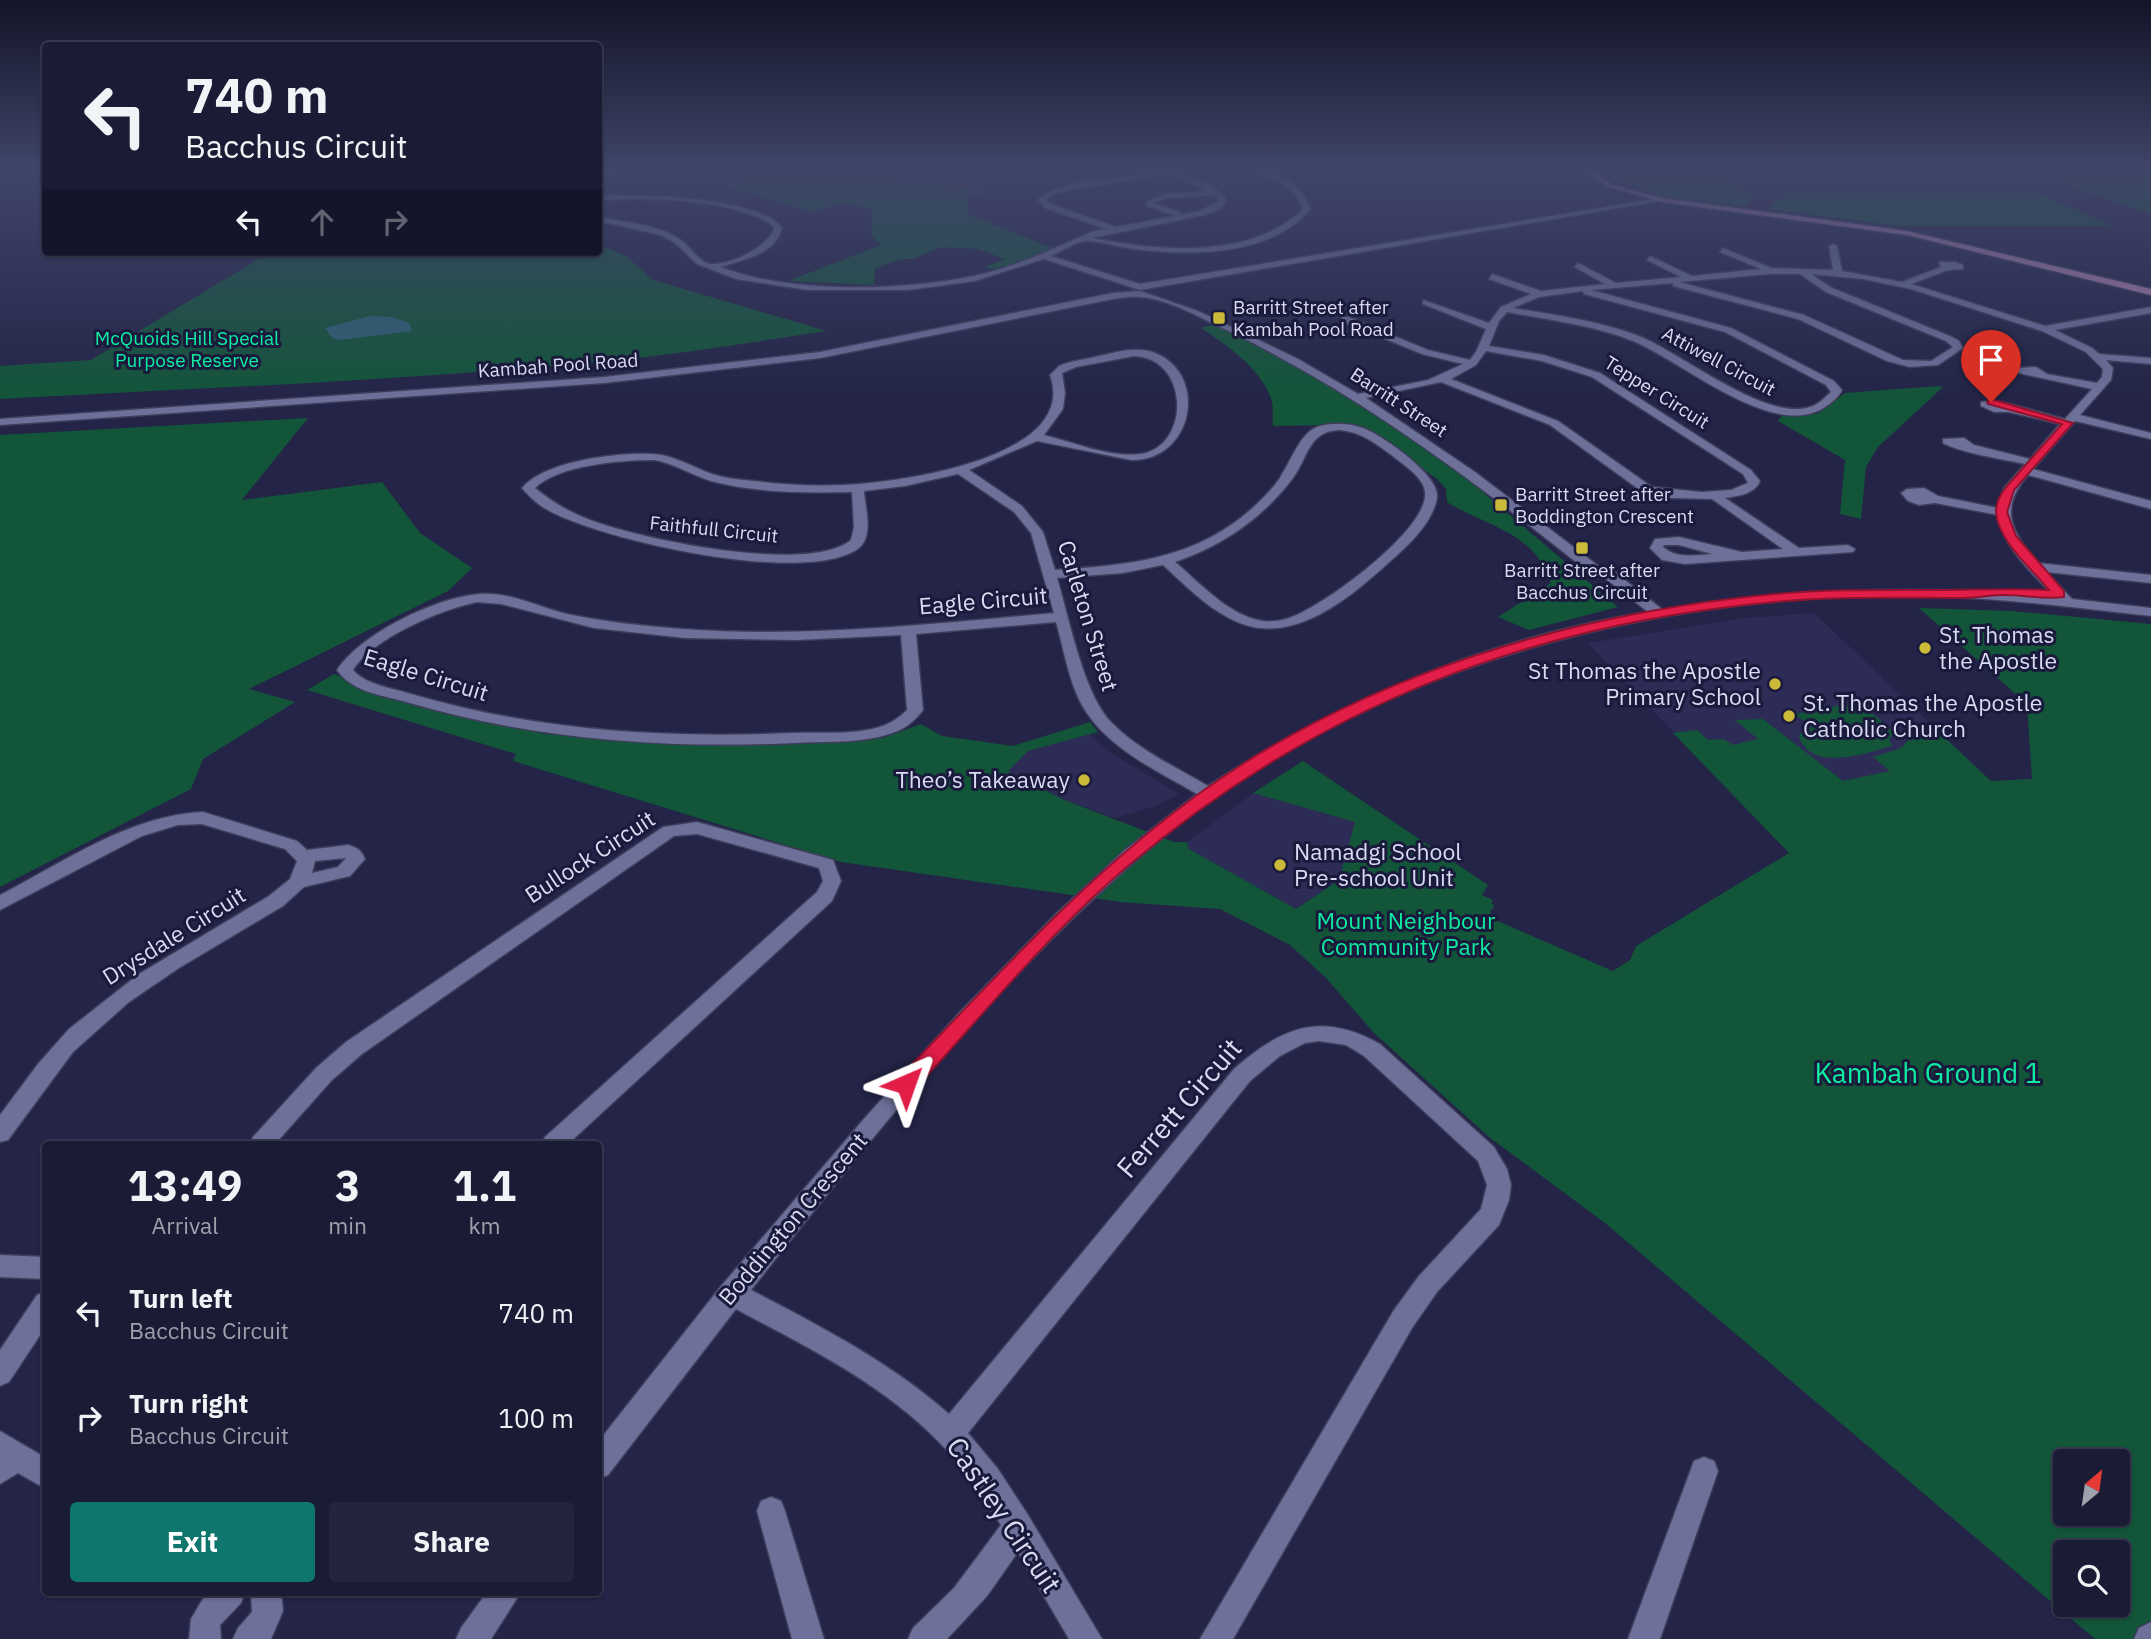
<!DOCTYPE html>
<html lang="en">
<head>
<meta charset="utf-8">
<style>
  :root { --surface:#1a1b35; --page:#23243d; --text:#f1f3f6; --muted:#9fa1ad; --line:#383950; --accent:#0f766e }
  body { margin:0; font-family:"IBM Plex Sans",sans-serif; background:var(--page); color:var(--text); height:100vh; display:flex; flex-direction:column; font-size:26px; white-space:nowrap }
  * { box-sizing:border-box; margin:0 }
  p { font-size:23px; color:var(--muted) }
  .icon { flex:none; width:38px; height:38px; fill:none; stroke:currentColor; stroke-width:2; stroke-linecap:round; stroke-linejoin:round }
  .map { position:relative; flex:1; overflow:hidden }
  .side { position:absolute; left:42px; top:1141px; width:560px; height:455px; display:flex; flex-direction:column; background:var(--surface); border-radius:7px; box-shadow:0 2px 5px #0004,0 0 0 2px var(--line) }
  .side>* { flex:none }
  .banner { position:absolute; left:42px; top:42px; width:560px; height:214px; border-radius:7px; box-shadow:0 2px 5px #0004,0 0 0 2px var(--line); background:#1a1b35; color:var(--text); overflow:hidden }
  .needle { width:46px; rotate:29deg }
  .fabs { position:absolute; left:2053px; top:1449px; display:grid; gap:14px }
  .fabs a { display:grid; place-items:center; width:77px; height:77px; border-radius:7px; background:var(--surface); box-shadow:0 2px 5px #0004,0 0 0 2px var(--line); font-size:35px }
  .pin { position:absolute; display:grid; place-items:center; width:60px; height:60px; color:#fff; margin:-72px -30px; border-radius:50% 50% 50% 0; rotate:-45deg; box-shadow:0 0 7px #0007 }
  .pin .icon { rotate:45deg }
  .me { position:absolute; width:77px; margin:-38px; rotate:43deg; stroke-linejoin:round; filter:drop-shadow(0 0 5px #0008) }
  .turn { display:flex; align-items:center; gap:24px; height:147px; padding:0 28px; font-size:32px }
  .turn .icon { width:91px; height:91px; stroke-width:2.5 }
  .turn b { display:block; font-size:49px; line-height:60px }
  .lanes { display:flex; align-items:center; height:66px; padding:0 28px; background:#0003; justify-content:center; gap:35px; direction:ltr }
  .lanes .off { opacity:.35 }
  .eta { display:flex; justify-content:space-evenly; align-items:center; height:119px; text-align:center }
  .eta b { font-size:42px; font-weight:800; line-height:49px }
  .cta { display:flex; gap:14px; margin-top:auto; padding:14px 28px }
  .cta a { flex:1; height:80px; border-radius:7px; background:var(--accent); color:#fff; font-size:28px; font-weight:800; line-height:80px; text-align:center }
  .cta a+a { background:var(--page); color:var(--text) }
  ul { padding:0; list-style:none }
  li { display:flex; align-items:center; gap:21px; height:105px; padding:0 28px }
  li div { flex:1 }
  li b { display:block; font-size:26px }
  li em { font-style:normal }
  .map>svg:first-child { display:block }
  .built { fill:#2c2c56 }
  .green { fill:#125539; fill-rule:evenodd }
  .water { fill:#2e6273 }
  .lines { fill:none; stroke-linecap:round; stroke-linejoin:round }
  .minor-casing { stroke:#3f3d5c; stroke-width:3 }
  .major-casing { stroke:#3f3d5c; stroke-width:3 }
  .minor { fill:#6d7099; fill-rule:evenodd }
  .major { fill:#ac7ead; fill-rule:evenodd }
  .route { fill:#e11d48; stroke:#92132f; stroke-width:2 }
  .poi-dot { fill:#cbb939; stroke:#1a1a3c; stroke-width:2.5 }
  .labels { text-anchor:middle; stroke-width:6; stroke-linejoin:round; paint-order:stroke }
  .far-poi-label { font-size:19px; fill:#d9dbf2; stroke:#1a1a3c; text-anchor:start }
  .far-park-label { font-size:19px; fill:#0feca1; stroke:#1a1a3c }
  .far-street-label { font-size:19px; fill:#d9dbf2; stroke:#1a1a3c }
  .street-label { font-size:23px; fill:#d9dbf2; stroke:#1a1a3c }
  .poi-label { font-size:23px; fill:#d9dbf2; stroke:#1a1a3c; text-anchor:start }
  .park-label { font-size:23px; fill:#0feca1; stroke:#1a1a3c }
  .near-park-label { font-size:28px; fill:#0feca1; stroke:#1a1a3c }
  .near-street-label { font-size:28px; fill:#d9dbf2; stroke:#1a1a3c }
</style>
</head>
<body>
<div class="map">
<svg width="2151" height="1639" viewBox="0 0 2151 1639">
  <rect width="100%" height="100%" fill="#232447"/>
  <g class="built">
    <polygon points="1814,613 1991,781 2033,779 1789,853 1588,643 1744,618"/>
    <polygon points="1089,734 1109,752 1179,794 1153,807 1115,818 1062,799 1007,771 1028,751"/>
    <polygon points="1253,793 1355,822 1339,880 1296,909 1189,849 1187,842"/>
  </g>
  <g class="green">
    <polygon points="769,170 872,170 921,184 987,190 983,194 967,194 968,214 1052,248 998,271 985,267 1005,259 978,249 941,247 913,259 901,259 875,268 874,285 788,281 881,245 871,235 872,209 842,203 812,212 719,184"/>
    <polygon points="1597,170 1735,170 1727,179 1754,195 1747,206 1668,197 1604,176"/>
    <polygon points="2041,170 2151,170 2151,214 2075,188"/>
    <polygon points="2035,191 2112,226 1899,226 1768,209 1786,193"/>
    <path d="M599,245l27,11 27,24 174,51c-69,10 -139,22 -209,29 -205,20 -412,28 -618,39v-33l91,-6 179,-108h328z"/>
    <path d="M1216,324l61,29 141,84 200,170 -89,23 -31,-13 53,-34c-4,-7 -7,-17 -12,-24 -21,-30 -63,-38 -92,-57l-1,-13 -9,-10 -66,-48 -31,-6 -67,1c-1,-8 1,-20 -2,-28 -11,-30 -44,-53 -70,-70z"/>
    <polygon points="1938,386 1943,387 1878,447 1866,467 1861,519 1840,514 1845,460 1778,421 1783,413 1817,414 1845,393"/>
    <polygon points="308,418 242,500 382,482 420,533 472,568 448,591 249,689 295,702 203,759 191,789 0,887 0,435"/>
    <path d="M1919,608l93,3 139,13v1015h-56l-490,-416 -116,-86 -115,-104 -48,-55 -36,-33 -70,-36 -100,-7 -279,-40 -328,-101 3,-7 -209,-64 27,-16 84,33 128,27 151,10 141,-2 45,-4 38,-14 21,12 71,10 77,-24 8,10 -70,19 -20,20 54,28 112,43h13l2,7 107,60 43,-29 16,-58 -102,-29 50,-32 185,124 -6,10 11,5 -2,4 4,1 -5,7 3,7 120,52 17,-11 6,-14 153,-93 -116,-120 24,-3 11,10 16,-1 9,6 25,-6 -23,-19 28,-1 80,62 47,-10 -17,-14 28,-9 10,-11 31,-2 49,46 41,-2 -5,-75zM2065,1461h53v53h-53zM2065,1552h53v53h-53z"/>
    <path d="M1841,705c28,2 33,9 53,28l-5,6 3,7c-25,7 -82,27 -93,-10l4,-6 8,-3 -16,-13z"/>
  </g>
  <polygon class="water" points="370,316 392,317 409,323 412,331 340,340 332,338 325,328"/>
  <g class="lines">
    <defs>
      <g id="minor">
        <polygon points="611,170 620,170 598,181 598,176"/>
        <path d="M1165,170c19,0 52,15 62,31l-7,8 -15,6 -113,23c66,13 158,22 210,-28 -5,-26 -29,-30 -49,-40 25,0 51,15 57,40 -42,47 -119,46 -177,39 -15,-2 -33,-8 -48,-8 -10,1 -25,11 -34,15l89,28 521,-86 4,2 -525,90 -96,-31 -69,22 -67,9h-100l-72,-11 -39,-15 -22,-21 -14,-8 -63,-14v-4c26,5 57,7 80,21 11,6 20,25 34,26 18,1 59,-18 62,-37l-6,-5c-47,-24 -117,-24 -170,-22v-4c40,-2 157,0 184,31 -5,27 -39,33 -62,40 72,27 179,24 254,9 42,-9 81,-28 120,-45l12,-2 -61,-21 -7,-8c26,-25 93,-20 127,-30zM1171,174l37,17 -42,3 -19,7v5l28,10 -59,11 -65,-23 -5,-4 9,-6 13,-4zM1216,195l3,6 -19,10 -20,4v-3l-26,-9 13,-5z"/>
        <path d="M1833,244l4,2 5,25 60,11 39,-15 -2,-5h16l8,3v4l-15,1 -37,14 134,42 106,-19v6l-96,17 37,18 7,6 52,4v6l-45,-4 7,8 -2,12 -31,35 71,18v6l-76,-18 -42,48 118,32v8l-123,-34c-30,34 -16,58 10,88l113,12v8l-105,-11 26,27 79,9v8c-74,-8 -149,-18 -224,-20 -260,-6 -551,68 -756,235 -157,127 -295,301 -420,459 69,36 139,72 198,124l285,-345c48,-42 87,-58 146,-25l114,103 13,22 4,16 -2,15 -10,25 -62,67 -25,36 -179,311h-33l194,-329 25,-34 62,-67 6,-24 -9,-24 -114,-105 -18,-11 -27,-4 -14,2 -25,13 -30,25 -282,352 30,36 30,46 74,124h-33l-51,-87 -31,44 -40,43h-39l5,-11 41,-40 47,-63c-19,-30 -39,-60 -64,-85 -56,-57 -132,-94 -201,-131l-128,166 -10,4v-37l124,-157 141,-165 97,-108 97,-99 68,-63 72,-56c-43,-25 -99,-50 -120,-99 -10,-23 -14,-49 -21,-73l-140,12 7,76c-9,12 -19,20 -34,24 -30,10 -64,7 -95,9 -133,6 -264,-4 -391,-42 -23,-6 -52,-10 -66,-31 25,-37 98,-72 142,-76 29,-3 60,13 88,20 38,8 77,12 116,15 123,9 248,-5 371,-16l-23,-80 -17,-21 -56,-38 -53,12 -41,5c1,16 10,45 -5,57 -52,39 -260,-8 -313,-39 -9,-5 -18,-14 -24,-21 22,-27 96,-36 130,-34 22,1 40,13 60,20 13,4 28,6 42,7 34,4 70,6 105,3 53,-4 220,-29 191,-109l9,-9c11,-5 24,-6 36,-9 17,-4 36,-10 54,-6 61,17 47,110 -18,109l-94,-19 -68,29 53,36 21,26 12,38c87,-6 158,-13 219,-84 14,-16 24,-52 43,-59 14,-5 32,-4 46,1 19,7 78,48 74,70 -4,23 -25,44 -42,59 -43,39 -105,95 -166,61 -25,-13 -45,-34 -66,-53l-40,8 -66,5c12,39 27,119 56,146 27,27 63,43 95,62 131,-86 284,-149 440,-174l-42,-33 -15,-5c-114,-91 -230,-179 -362,-243 -27,-12 -60,-32 -89,-34 -9,-1 -19,1 -27,2l-293,59 -216,25 -604,42v-6l604,-42 216,-25 293,-59 27,-2 58,20 100,48 60,35 70,-14 35,-16 -41,-10 -80,-33v-4h6l80,33 42,10 6,-8 10,-23 -63,-25v-4l66,23 12,-16 30,-13 -42,-15 3,-5 49,17 64,-7 -30,-17 3,-4 38,20 65,-6 -34,-17 3,-4 42,20 69,-7 -41,-17 3,-4 48,20 62,2 -4,-24zM1770,274h30l26,18 120,49 7,6 -22,14 -28,-1 -99,-45 -125,-33zM1811,274l52,5 48,10 131,42 44,21 17,17 -1,8 -5,6 -50,-9 -11,-7 -19,1v4l6,2 69,15 -27,30c-23,-5 -64,-21 -84,-17v4l13,6h15l51,12 -30,35 -56,-14 -10,-7 -21,1v4c18,10 59,16 82,21l-21,24 -6,20 -60,-12 -14,-8 -17,1 -6,4 7,8 11,4 16,-2 63,12c5,33 35,59 57,82 -134,-13 -260,-8 -392,13l-47,-37 -15,-5 -126,-96 -109,-74 75,-16 109,43 94,68 27,5 41,1 71,50 -41,3 -63,-15 -24,2 -5,9 12,12 23,4 168,-12 2,-3 -7,-4 -49,3 -74,-50c13,-2 30,-4 35,-17l-9,-11 -151,-97 -56,-18 -55,-9 10,-25 8,-9c42,8 86,13 126,29 48,19 144,104 195,64 5,-4 11,-8 14,-15l-8,-9 -103,-53 -140,-38 82,-7v3l125,33 89,42 23,6 28,-2 25,-17 -4,-7 -7,-4 -120,-49zM1583,291l1,3 141,38 101,53 5,7c-6,5 -13,13 -21,15 -44,15 -129,-54 -171,-71 -40,-15 -84,-21 -126,-28l26,-11zM1486,351l56,10 50,16 151,97 5,9 -17,7 -29,2 -50,-5 -94,-66 -107,-42 25,-14zM1134,356c56,2 57,91 6,98 -30,4 -67,-12 -96,-19l19,-26 2,-16 -3,-20 14,-6zM1338,430c22,1 39,14 56,27 10,8 30,21 31,35 5,37 -104,116 -136,126 -8,3 -18,4 -26,3 -34,-5 -63,-38 -88,-59 47,-16 88,-44 118,-84 15,-20 15,-46 45,-48zM654,460c20,3 37,15 57,21 45,12 94,12 141,11l2,35 -3,13c-42,35 -211,-1 -261,-20 -21,-8 -38,-18 -55,-32 23,-23 87,-28 119,-28zM1664,545h15l33,9c-18,1 -35,5 -49,-7zM477,602l24,2 93,24 91,10 112,2 104,-5 6,75c-9,9 -19,15 -31,18 -27,7 -58,4 -85,5 -129,6 -257,-3 -380,-39 -19,-6 -45,-9 -58,-24 20,-32 87,-60 124,-68z"/>
        <path d="M203,812l94,29 10,9 41,-5c10,3 13,5 17,14l-15,17 -46,11 -21,19 -104,62 -50,34 -56,50 -65,88 -8,2v-27l38,-51 31,-35 70,-55 130,-78 21,-17 7,-18 -12,-12 -83,-25 -24,1 -36,11 -142,74v-15c64,-33 130,-80 203,-83zM346,858l-8,9 -26,6 3,-12z"/>
        <polygon points="697,822 833,860 841,881 832,901 568,1144 542,1144 545,1137 817,892 823,881 819,868 697,834 674,836 362,1054 332,1080 275,1144 250,1144 253,1137 316,1068 346,1042 663,827"/>
        <polygon points="0,1255 46,1257 46,1279 0,1277"/>
        <polygon points="46,1291 46,1326 9,1382 0,1386 0,1350 37,1295"/>
        <polygon points="0,1431 46,1458 46,1489 18,1473 0,1484"/>
        <polygon points="1704,1457 1714,1461 1718,1471 1660,1639 1628,1639 1694,1461"/>
        <polygon points="771,1497 781,1501 785,1511 824,1639 792,1639 757,1511 761,1501"/>
        <polygon points="207,1592 245,1592 241,1603 220,1625 221,1639 189,1639 191,1619"/>
        <polygon points="251,1592 281,1592 283,1611 271,1639 233,1639 238,1628 252,1612"/>
        <polygon points="487,1592 521,1592 491,1639 456,1639 461,1628"/>
        <polygon points="2151,1622 2151,1639 2134,1639 2139,1628"/>
      </g>
      <polygon id="major" points="1581,170 1590,170 1613,185 1662,198 1907,231 2151,289 2151,295 1907,235 1661,202 1609,187"/>
    </defs>
    <use href="#minor" class="minor-casing"/>
    <use href="#major" class="major-casing"/>
    <use href="#minor" class="minor"/>
    <use href="#major" class="major"/>
  </g>
  <linearGradient id="sky" x2="0" y2="1"><stop stop-color="#131427"/><stop offset="0.42" stop-color="#3f4569"/><stop offset="1" stop-color="#3f4569" stop-opacity="0"/></linearGradient>
  <rect width="2151" height="400" fill="url(#sky)"/>
  <path class="route" d="M1991,399l82,24 -59,67 -7,22 9,24 48,55v6c-19,3 -39,-2 -59,-2 -15,0 -30,3 -46,3 -61,0 -123,-2 -184,4 -245,22 -459,105 -647,264 -78,66 -146,150 -214,224l-8,2 -7,-2 -2,-6 2,-6c97,-101 190,-206 305,-288 164,-117 371,-177 570,-196 55,-5 110,-4 164,-4 38,0 74,-2 111,0 -17,-21 -51,-49 -53,-78 0,-10 5,-19 11,-26l55,-62 -74,-20 -1,-2z"/>
  <g class="poi-dot">
    <rect x="1212" y="311" width="14" height="14" rx="3.5"/>
    <rect x="1494" y="498" width="14" height="14" rx="3.5"/>
    <rect x="1575" y="541" width="14" height="14" rx="3.5"/>
    <circle cx="1925" cy="648" r="7"/>
    <circle cx="1775" cy="684" r="7"/>
    <circle cx="1789" cy="716" r="7"/>
    <circle cx="1084" cy="780" r="7"/>
    <circle cx="1280" cy="865" r="7"/>
  </g>
  <g class="labels">
    <g class="far-poi-label">
      <text x="1233" y="314">Barritt Street after<tspan x="1233" dy="22">Kambah Pool Road</tspan></text>
      <text x="1515" y="501">Barritt Street after<tspan x="1515" dy="22">Boddington Crescent</tspan></text>
      <text x="1582" y="577" text-anchor="middle">Barritt Street after<tspan x="1582" dy="22">Bacchus Circuit</tspan></text>
    </g>
    <g class="far-park-label">
      <text x="187" y="345">McQuoids Hill Special<tspan x="187" dy="22">Purpose Reserve</tspan></text>
    </g>
    <g class="far-street-label">
      <text transform="translate(1719 361) rotate(28)" y="7">Attiwell Circuit</text>
      <text transform="translate(558 365) rotate(-4)" y="7">Kambah Pool Road</text>
      <text transform="translate(1657 392) rotate(32)" y="7">Tepper Circuit</text>
      <text transform="translate(1399 402) rotate(33)" y="7">Barritt Street</text>
      <text transform="translate(714 529) rotate(6)" y="7">Faithfull Circuit</text>
    </g>
    <g class="street-label">
      <text transform="translate(983 601) rotate(-5)" y="8">Eagle Circuit</text>
      <text transform="translate(1088 616) rotate(73)" y="8">Carleton Street</text>
      <text transform="translate(426 675) rotate(17)" y="8">Eagle Circuit</text>
      <text transform="translate(590 857) rotate(-33)" y="8">Bullock Circuit</text>
      <text transform="translate(174 936) rotate(-32)" y="8">Drysdale Circuit</text>
      <text transform="translate(793 1219) rotate(-50)" y="8">Boddington Crescent</text>
    </g>
    <g class="poi-label">
      <text x="1939" y="643">St. Thomas<tspan x="1939" dy="26">the Apostle</tspan></text>
      <text x="1761" y="679" text-anchor="end">St Thomas the Apostle<tspan x="1761" dy="26">Primary School</tspan></text>
      <text x="1803" y="711">St. Thomas the Apostle<tspan x="1803" dy="26">Catholic Church</tspan></text>
      <text x="1070" y="788" text-anchor="end">Theo’s Takeaway</text>
      <text x="1294" y="860">Namadgi School<tspan x="1294" dy="26">Pre-school Unit</tspan></text>
    </g>
    <g class="park-label">
      <text x="1406" y="929">Mount Neighbour<tspan x="1406" dy="26">Community Park</tspan></text>
    </g>
    <g class="near-park-label">
      <text x="1928" y="1083">Kambah Ground 1</text>
    </g>
    <g class="near-street-label">
      <text transform="translate(1179 1108) rotate(-49)" y="10">Ferrett Circuit</text>
      <text transform="translate(1004 1515) rotate(56)" y="10">Castley Circuit</text>
    </g>
  </g>
</svg>
<div class="fabs">
<a><svg class="needle" viewBox="-14 -14 28 28"><path d="M0-13l5 13h-10z" fill="#e53935"/><path d="M0 13l5-13h-10z" fill="#9fa1ad"/></svg></a>
<a><svg class="icon" aria-label="search" viewBox="0 0 24 24"><circle cx="10" cy="10" r="6"/><path d="M15 15l6 6"/></svg></a>
</div>
<div class="pin" style="left:1991px;top:402px;background:#d93025"><svg class="icon" aria-label="arrive" viewBox="0 0 24 24"><path d="M6 21V4h12l-3 4 3 4H6"/></svg></div>
<svg class="me" style="left:906px;top:1084px" viewBox="-20 -20 40 40"><path d="M0-17L14 15 0 8-14 15z" fill="#e11d48" stroke="#fff" stroke-width="4"/></svg>
<div class="banner">
<div class="turn"><svg class="icon" aria-label="left" viewBox="0 0 24 24"><path d="M17 20v-9H6M10 6l-5 5 5 5"/></svg><div><b>740 m</b>Bacchus Circuit</div></div>
<div class="lanes"><svg class="icon" aria-label="left" viewBox="0 0 24 24"><path d="M17 20v-9H6M10 6l-5 5 5 5"/></svg><svg class="icon off" aria-label="ahead" viewBox="0 0 24 24"><path d="M12 20V5M6 11l6-6 6 6"/></svg><svg class="icon off" aria-label="right" viewBox="0 0 24 24"><path d="M7 20v-9h11M14 6l5 5-5 5"/></svg></div>
</div>
<section class="side">
<div class="eta">
<div><b>13:49</b><p>Arrival</p></div>
<div><b>3</b><p>min</p></div>
<div><b>1.1</b><p>km</p></div>
</div>
<ul>
<li><svg class="icon" aria-label="left" viewBox="0 0 24 24"><path d="M17 20v-9H6M10 6l-5 5 5 5"/></svg><div><b>Turn left</b><p>Bacchus Circuit</p></div><em>740 m</em></li>
<li><svg class="icon" aria-label="right" viewBox="0 0 24 24"><path d="M7 20v-9h11M14 6l5 5-5 5"/></svg><div><b>Turn right</b><p>Bacchus Circuit</p></div><em>100 m</em></li>
</ul>
<div class="cta"><a>Exit</a><a>Share</a></div>
</section>
</div>
</body>
</html>
